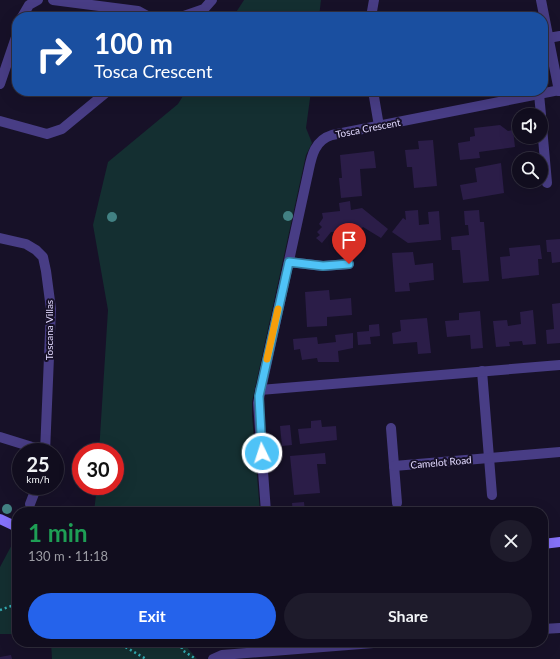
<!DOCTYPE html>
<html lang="en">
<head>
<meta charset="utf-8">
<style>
  :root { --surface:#110d1e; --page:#1e1b2b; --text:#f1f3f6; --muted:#9c9ca4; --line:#302d3c; --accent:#2563eb }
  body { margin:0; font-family:Lato,sans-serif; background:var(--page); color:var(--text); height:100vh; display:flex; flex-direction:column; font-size:15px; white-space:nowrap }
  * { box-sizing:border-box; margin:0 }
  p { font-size:13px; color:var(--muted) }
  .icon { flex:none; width:22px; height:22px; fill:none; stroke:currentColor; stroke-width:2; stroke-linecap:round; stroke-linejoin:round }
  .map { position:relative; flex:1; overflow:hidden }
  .panel { position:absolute; left:12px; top:507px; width:536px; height:140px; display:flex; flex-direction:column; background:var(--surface); border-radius:16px; box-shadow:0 4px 16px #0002,0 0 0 1px var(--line) }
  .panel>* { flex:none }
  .hud { position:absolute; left:12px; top:12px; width:536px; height:84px; border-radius:16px; box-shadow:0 4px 16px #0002,0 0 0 1px var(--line); background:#1a4fa0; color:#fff; overflow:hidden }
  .fabs { position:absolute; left:512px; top:108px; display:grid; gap:8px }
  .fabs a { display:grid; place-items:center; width:36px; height:36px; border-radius:50%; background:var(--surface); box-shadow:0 4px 16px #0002,0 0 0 1px var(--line); font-size:20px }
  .speed { position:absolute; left:12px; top:443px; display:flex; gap:8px; font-size:20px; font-weight:700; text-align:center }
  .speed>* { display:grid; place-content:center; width:52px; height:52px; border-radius:50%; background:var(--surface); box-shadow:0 4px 16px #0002,0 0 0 1px var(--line); line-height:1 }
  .speed small { font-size:10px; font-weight:400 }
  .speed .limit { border:6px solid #d22; background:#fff; color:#111 }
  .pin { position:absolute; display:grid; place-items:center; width:34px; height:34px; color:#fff; margin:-41px -17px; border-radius:50% 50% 50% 0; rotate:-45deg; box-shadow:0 0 4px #0007 }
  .pin .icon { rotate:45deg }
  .me { position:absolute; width:44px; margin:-22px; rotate:356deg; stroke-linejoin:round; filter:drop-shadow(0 0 3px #0008) }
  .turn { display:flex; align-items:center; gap:14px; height:84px; padding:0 16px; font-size:18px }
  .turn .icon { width:52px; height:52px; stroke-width:2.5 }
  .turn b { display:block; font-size:28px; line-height:34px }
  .round { display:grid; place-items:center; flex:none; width:42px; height:42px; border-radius:21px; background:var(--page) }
  .overview { display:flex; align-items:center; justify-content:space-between; height:68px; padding:0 16px }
  h1 { font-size:24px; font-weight:700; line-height:30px; color:#1e9e55 }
  .cta { display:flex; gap:8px; margin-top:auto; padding:8px 16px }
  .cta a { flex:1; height:46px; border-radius:24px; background:var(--accent); color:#fff; font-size:16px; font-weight:700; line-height:46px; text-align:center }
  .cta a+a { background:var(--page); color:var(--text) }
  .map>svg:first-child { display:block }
  .green { fill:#142f31 }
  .building { fill:#2b1d48 }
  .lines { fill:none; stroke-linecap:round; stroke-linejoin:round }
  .path { stroke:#34afb6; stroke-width:2.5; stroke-dasharray:2 3; stroke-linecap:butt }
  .street { stroke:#483d85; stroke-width:10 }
  .secondary { stroke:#8672fb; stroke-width:10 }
  .tree { fill:#428183 }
  .route-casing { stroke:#337fa1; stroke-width:10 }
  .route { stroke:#4fc3f7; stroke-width:7 }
  .slow { stroke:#f59e0b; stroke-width:7 }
  .labels { text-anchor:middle; stroke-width:4; stroke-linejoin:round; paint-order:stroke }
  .street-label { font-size:10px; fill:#e1d8fe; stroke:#171128 }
</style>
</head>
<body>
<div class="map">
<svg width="560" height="659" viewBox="0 0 560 659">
  <rect width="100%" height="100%" fill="#171128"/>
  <g class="green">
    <polygon points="244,0 321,0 319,17 233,17"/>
    <polygon points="186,91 311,91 306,128 312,143 306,155 252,402 252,415 260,512 94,512 97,486 115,486 115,452 99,452 108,310 93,225 108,162 178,104"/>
    <polygon points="15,539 17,540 17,634 0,634 0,567"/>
    <polygon points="51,642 184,642 185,645 197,659 52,659"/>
  </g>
  <g class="building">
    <polygon points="500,125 508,131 513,130 515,147 479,152 480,158 460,160 458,143 470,141 470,137 475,136 474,128"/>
    <polygon points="433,140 437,186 414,188 412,167 407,167 405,150 419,149 418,141"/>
    <polygon points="374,151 376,168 360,169 362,196 341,198 339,178 342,178 340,155"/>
    <polygon points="501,163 504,193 463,200 460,185 477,182 475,168"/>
    <polygon points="350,201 351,210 362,208 388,229 381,238 363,227 359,231 331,232 322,243 316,238 320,235 317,232 322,227 319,224 323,218 322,213 340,211 339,203"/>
    <polygon points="418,210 419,225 429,224 428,212 439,211 441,240 408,243 392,232 403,218 406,220 405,211"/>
    <polygon points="479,210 480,222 484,222 489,281 463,283 460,250 452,250 451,237 469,235 468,225 465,225 464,211"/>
    <polygon points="560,239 560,262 552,263 551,252 547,252 546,240"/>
    <polygon points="540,245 542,259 538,259 539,275 502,279 500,257 510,256 509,248"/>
    <polygon points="413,252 415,265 433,263 434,280 409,283 410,291 395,292 392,253"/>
    <polygon points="329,290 330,300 351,298 352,315 327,317 327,326 307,327 305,292"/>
    <polygon points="560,303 560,343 547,344 546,330 554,329 552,304"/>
    <polygon points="533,310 536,344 523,345 522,341 509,342 510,346 496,347 493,321 507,320 508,326 521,324 520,312"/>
    <polygon points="480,311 483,348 471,349 470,335 447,337 445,321 459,320 459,313"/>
    <polygon points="427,318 431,353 418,354 417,342 393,344 392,333 401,331 400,320"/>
    <polygon points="379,324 380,336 370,337 371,344 358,345 357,332 369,331 369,325"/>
    <polygon points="353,333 353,348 338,351 339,362 318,362 317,358 302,360 300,349 294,350 293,339 317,337 318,344 336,342 335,335"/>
    <polygon points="321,420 322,427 336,426 337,440 300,444 298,429 311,428 311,421"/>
    <polygon points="290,425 292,445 282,446 280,426"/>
    <polygon points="325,453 326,464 317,464 320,493 294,495 290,456"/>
    <polygon points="304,502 305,512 293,512 292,503"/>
    <polygon points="11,655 12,659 0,659 0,657"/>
  </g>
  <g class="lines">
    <g class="path">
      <polyline points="0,610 17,604"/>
      <polyline points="117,642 146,659"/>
      <polyline points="181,642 182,650 196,659"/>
    </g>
    <g class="street">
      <polyline points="53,0 138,11 149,17"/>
      <polyline points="541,0 559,91"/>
      <polyline points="22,17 29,5 38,0"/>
      <polyline points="181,17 204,9 212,0"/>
      <polyline points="371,17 374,0"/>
      <polyline points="548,38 560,36"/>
      <polyline points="0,84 17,34"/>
      <polyline points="373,91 379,126"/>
      <polyline points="539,94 541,115"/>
      <polyline points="541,116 547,183"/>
      <polyline points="0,121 47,134 62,129 108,91"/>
      <polyline points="0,238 26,244 36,250 43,257 46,271 51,309 45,452"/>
      <polyline points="289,262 323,266 349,264"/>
      <polyline points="482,371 492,495"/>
      <polyline points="260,390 560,365"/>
      <polyline points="391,428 397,503"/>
      <polyline points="0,437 45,451"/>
      <polyline points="394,466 560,452"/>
      <polyline points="30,504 37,486"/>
      <path d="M266,512l-8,-109 49,-225c4,-17 5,-37 25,-43l228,-45"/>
      <polyline points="543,629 560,628"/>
      <polyline points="213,659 222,655 386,642"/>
    </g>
    <g class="secondary">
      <polyline points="0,519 17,527"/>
      <polyline points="543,544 560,542"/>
    </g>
  </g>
  <g class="tree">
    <circle cx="288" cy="216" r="5"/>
    <circle cx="112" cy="217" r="5"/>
    <circle cx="7" cy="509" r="5"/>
  </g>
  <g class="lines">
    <defs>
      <polyline id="route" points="262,453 259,396 289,262 323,266 349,264"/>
    </defs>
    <use href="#route" class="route-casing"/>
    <use href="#route" class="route"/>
    <polyline class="slow" points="267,359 278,309"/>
  </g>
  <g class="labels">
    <g class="street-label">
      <text transform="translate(368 128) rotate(-11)" y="4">Tosca Crescent</text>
      <text transform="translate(49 330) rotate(-90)" y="4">Toscana Villas</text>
      <text transform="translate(441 462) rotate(-5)" y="4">Camelot Road</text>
    </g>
  </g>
</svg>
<div class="fabs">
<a><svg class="icon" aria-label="sound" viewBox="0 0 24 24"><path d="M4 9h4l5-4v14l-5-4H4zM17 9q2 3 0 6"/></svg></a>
<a><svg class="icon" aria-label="search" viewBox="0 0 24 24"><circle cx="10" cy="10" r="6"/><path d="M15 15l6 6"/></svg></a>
</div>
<div class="speed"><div>25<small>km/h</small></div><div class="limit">30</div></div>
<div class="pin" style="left:349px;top:264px;background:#d93025"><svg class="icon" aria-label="arrive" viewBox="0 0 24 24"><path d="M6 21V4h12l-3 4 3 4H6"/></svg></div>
<svg class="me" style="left:262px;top:453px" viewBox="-20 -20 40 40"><circle r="17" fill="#4fc3f7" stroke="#fff" stroke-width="3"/><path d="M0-11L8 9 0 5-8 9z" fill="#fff"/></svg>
<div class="hud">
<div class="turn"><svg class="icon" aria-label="right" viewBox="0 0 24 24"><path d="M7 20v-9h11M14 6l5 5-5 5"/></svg><div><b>100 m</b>Tosca Crescent</div></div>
</div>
<section class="panel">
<div class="overview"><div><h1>1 min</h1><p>130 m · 11:18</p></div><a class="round"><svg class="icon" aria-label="close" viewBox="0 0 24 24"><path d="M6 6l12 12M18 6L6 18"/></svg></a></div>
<div class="cta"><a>Exit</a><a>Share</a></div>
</section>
</div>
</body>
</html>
